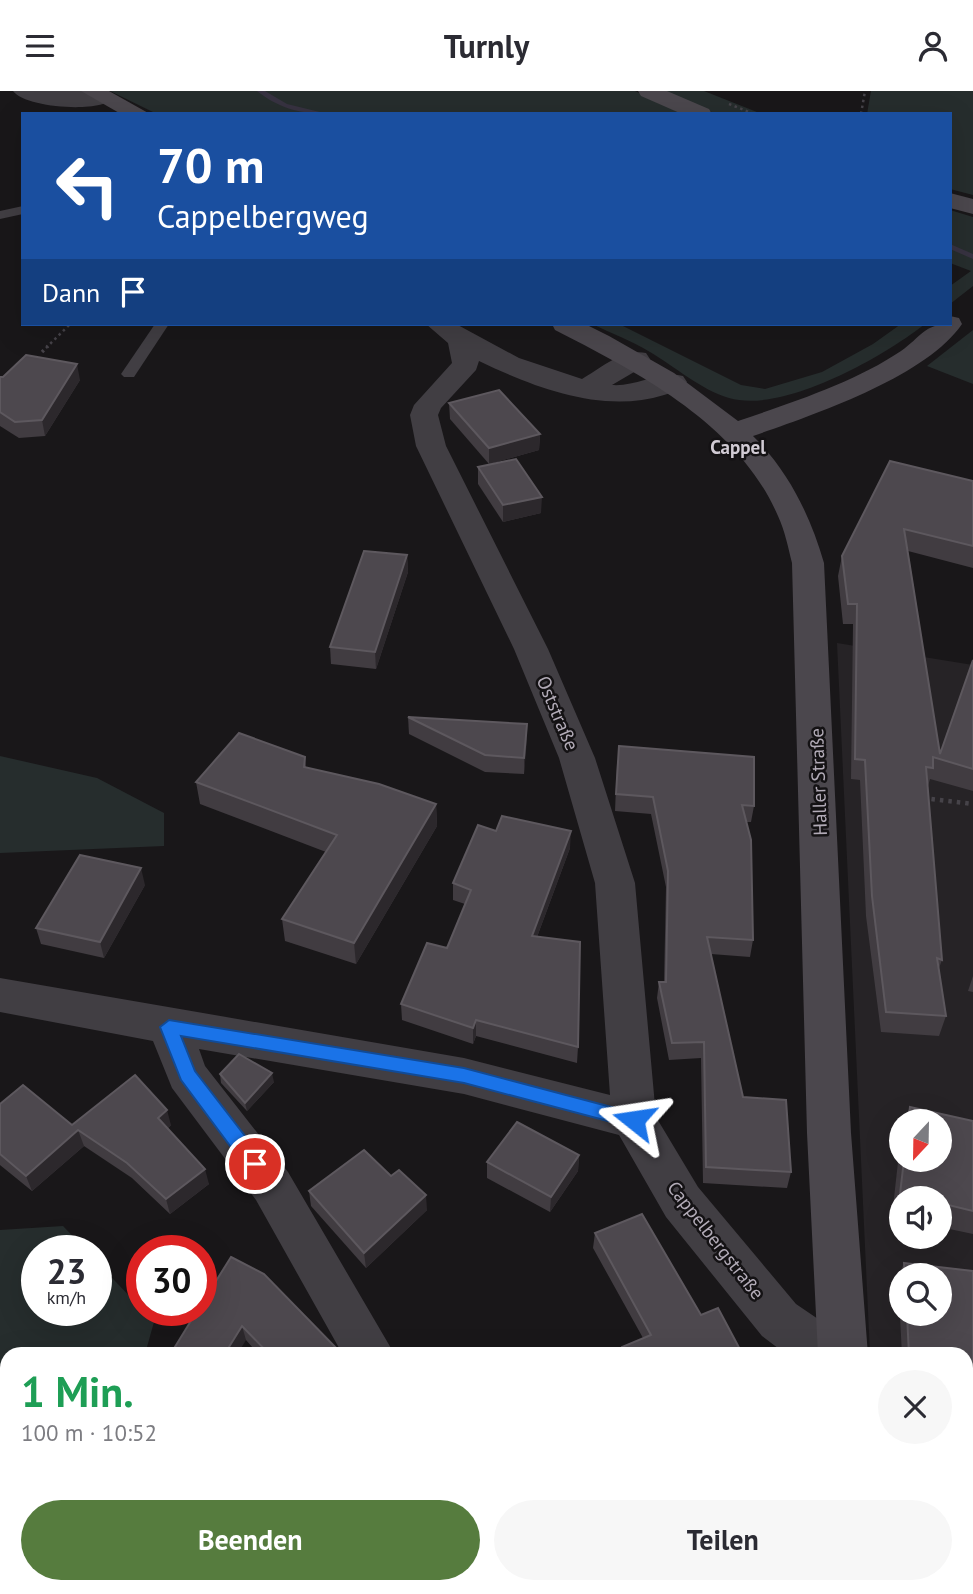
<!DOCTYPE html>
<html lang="de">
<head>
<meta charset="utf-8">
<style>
  :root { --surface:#fff; --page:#f7f7f7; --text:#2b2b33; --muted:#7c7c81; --accent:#567c3e }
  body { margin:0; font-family:"PT Sans",sans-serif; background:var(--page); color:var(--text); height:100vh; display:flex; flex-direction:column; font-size:26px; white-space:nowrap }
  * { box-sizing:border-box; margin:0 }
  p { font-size:23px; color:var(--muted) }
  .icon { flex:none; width:38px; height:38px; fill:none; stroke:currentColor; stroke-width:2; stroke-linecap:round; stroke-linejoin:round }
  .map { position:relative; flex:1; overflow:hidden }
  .panel { position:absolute; left:0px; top:1256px; width:973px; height:247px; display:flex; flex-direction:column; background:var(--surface); border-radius:21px 21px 0 0; box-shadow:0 7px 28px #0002 }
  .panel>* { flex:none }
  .top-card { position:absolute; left:21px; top:21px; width:931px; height:214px; border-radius:0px; box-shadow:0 7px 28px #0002; background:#1a4fa0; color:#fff; overflow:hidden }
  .needle { width:46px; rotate:202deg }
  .fabs { position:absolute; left:889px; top:1018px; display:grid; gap:14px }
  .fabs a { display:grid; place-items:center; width:63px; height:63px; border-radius:50%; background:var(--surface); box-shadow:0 7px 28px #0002; font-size:35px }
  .speed { position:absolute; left:21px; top:1144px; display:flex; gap:14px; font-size:35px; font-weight:700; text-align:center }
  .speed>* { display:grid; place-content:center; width:91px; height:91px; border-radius:50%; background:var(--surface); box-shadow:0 7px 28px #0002; line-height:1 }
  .speed small { font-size:18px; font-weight:400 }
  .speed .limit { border:10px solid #d22; background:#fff; color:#111 }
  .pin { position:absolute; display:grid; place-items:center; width:60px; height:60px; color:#fff; margin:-30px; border:4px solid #fff; border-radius:50%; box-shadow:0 2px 7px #0007 }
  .me { position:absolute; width:77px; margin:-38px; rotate:285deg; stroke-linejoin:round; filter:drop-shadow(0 0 5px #0008) }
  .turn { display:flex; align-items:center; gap:24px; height:147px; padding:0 21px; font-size:32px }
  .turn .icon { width:91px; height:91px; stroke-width:2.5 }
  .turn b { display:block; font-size:49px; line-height:60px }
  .then { display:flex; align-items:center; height:66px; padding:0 21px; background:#0003; gap:14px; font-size:26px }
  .round { display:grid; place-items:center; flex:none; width:74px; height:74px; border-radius:37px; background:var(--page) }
  .headline { display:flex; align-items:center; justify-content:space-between; height:119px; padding:0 21px }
  h1 { font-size:42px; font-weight:700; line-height:52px; color:#1e9e55 }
  .primary-button { display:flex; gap:14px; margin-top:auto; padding:14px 21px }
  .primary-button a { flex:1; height:80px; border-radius:42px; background:var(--accent); color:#fff; font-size:28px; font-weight:700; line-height:80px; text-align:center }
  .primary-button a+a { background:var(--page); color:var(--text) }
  header { display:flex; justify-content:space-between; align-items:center; height:91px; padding:0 21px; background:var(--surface); font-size:32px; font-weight:700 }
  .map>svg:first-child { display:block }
  .built { fill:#262326; fill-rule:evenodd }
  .green { fill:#262d2d }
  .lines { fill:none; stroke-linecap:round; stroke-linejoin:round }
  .stream { fill:#373241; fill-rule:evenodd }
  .path-far3 { stroke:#464349; stroke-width:2.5; stroke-dasharray:2.5 3.5; stroke-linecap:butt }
  .path-far2 { stroke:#464349; stroke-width:3.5; stroke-dasharray:2.5 4.5; stroke-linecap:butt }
  .path-far1 { stroke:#464349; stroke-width:4.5; stroke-dasharray:3.5 5; stroke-linecap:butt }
  .path { stroke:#464349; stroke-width:5; stroke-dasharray:4.5 7; stroke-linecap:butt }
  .lane { fill:#413e43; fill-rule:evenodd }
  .street { fill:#413e43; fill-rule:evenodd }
  .secondary { fill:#4b474d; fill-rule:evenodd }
  .wall { fill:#413c41; fill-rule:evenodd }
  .shaded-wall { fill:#2c282c }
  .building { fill:#4d484e; stroke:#5d585e; stroke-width:2 }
  .route { fill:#1a73e8; stroke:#114b97; stroke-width:2 }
  .labels { text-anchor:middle; stroke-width:5; stroke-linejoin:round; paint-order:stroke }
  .far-quarter-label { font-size:19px; font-weight:bold; fill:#d1cbd4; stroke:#141214 }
  .street-label { font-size:19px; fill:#b2abb7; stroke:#141214 }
</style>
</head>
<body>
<header><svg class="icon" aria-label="menu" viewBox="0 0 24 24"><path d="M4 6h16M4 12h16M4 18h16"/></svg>Turnly<svg class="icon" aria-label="person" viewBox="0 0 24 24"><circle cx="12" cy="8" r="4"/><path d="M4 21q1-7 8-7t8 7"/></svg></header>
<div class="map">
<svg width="973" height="1503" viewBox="0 0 973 1503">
  <rect width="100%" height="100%" fill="#191719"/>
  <path class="built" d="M837,552l136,22v929h-63l-2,-7h58v-232l-96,-1zM901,1031h39v38h-39zM901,1108h39v38h-39zM901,1185h39v38h-39z"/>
  <g class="green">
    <polygon points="110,0 635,0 686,23 157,23"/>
    <polygon points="665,0 704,0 762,23 716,23"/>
    <polygon points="871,0 973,0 973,104 950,98 950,23 867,23"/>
    <polygon points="950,119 973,126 973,195 950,213 950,195 971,180 950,172"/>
    <path d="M592,233h27l122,61 24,4 57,-17 51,-28 28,-20h24c-42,33 -142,90 -196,74 -28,-8 -55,-32 -79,-46 -18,-11 -39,-19 -58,-28z"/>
    <polygon points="973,239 973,293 927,275"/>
    <polygon points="0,665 97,687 164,722 164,755 0,762"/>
    <polygon points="63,1135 87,1160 37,1160 37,1220 96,1220 96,1170 154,1231 145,1263 7,1264 7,1464 0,1466 0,1139"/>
  </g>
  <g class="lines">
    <g class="stream">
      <path d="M257,0h8l22,13 41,10c-27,0 -50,-6 -71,-23z"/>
      <polygon points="950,153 973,163 973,168 950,158"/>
    </g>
    <g class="path-far3">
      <polyline points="729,13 754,23"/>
      <polyline points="861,23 865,0"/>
      <polyline points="46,257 70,233"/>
    </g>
    <polyline class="path-far2" points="42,261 48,255"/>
    <polyline class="path-far1" points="923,707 973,713"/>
    <polyline class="path" points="507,1496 514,1503"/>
    <g class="lane">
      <polygon points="23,115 23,123 0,128 0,120"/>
      <polygon points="155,233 169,233 134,286 124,286 121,283"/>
    </g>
    <g class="street">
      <path d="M13,0h93l9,6c-12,17 -90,11 -102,-6z"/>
      <path d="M426,233h30l63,34 63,21c19,-11 41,-31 64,-26l4,6 -4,6 -34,20c24,2 48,-15 71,-9l4,6c-5,8 -14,10 -23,13 -61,19 -129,-7 -185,-34l-3,9 -35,38 -3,7 8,31 102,203 47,109 40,125 21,234 42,70 98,117 50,34 7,17h-66l-25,-19 -96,-119 -47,-82 -155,-41 -265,-45 6,17 83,106 107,183h-52l-87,-155 -84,-112 -19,-47 -153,-29v-34l464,80 146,37 -15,-212 -36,-125 -45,-109 -98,-203 -6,-31 4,-10 38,-42 -4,-20z"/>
      <polygon points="973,1346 973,1398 966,1400 966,1348"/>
    </g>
    <g class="secondary">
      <polygon points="81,0 109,0 150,23 121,23"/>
      <polygon points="638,0 667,0 709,18 712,23 682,23 641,5"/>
      <polygon points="950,102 973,108 973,123 950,117"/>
      <path d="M950,225l9,2 3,6c-36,53 -149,91 -209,112 36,36 57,79 71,127l27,570 17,222h-50l-11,-222 -15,-570c-4,-16 -7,-32 -14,-47 -40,-92 -137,-142 -223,-186l-3,-6h33l24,12 65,37 64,48c53,-18 117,-39 163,-70 20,-14 23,-27 49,-27z"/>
      <polygon points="841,1496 897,1496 898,1503 842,1503"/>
    </g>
  </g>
  <g class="wall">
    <polygon points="0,286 80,289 45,345 19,347 0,335"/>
    <polygon points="449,312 540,343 539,359 489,373 450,328"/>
    <polygon points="478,376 541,422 503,431 478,393"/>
    <polygon points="973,390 973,477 908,460 940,663 973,569 973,700 930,688 928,695 942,869 939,877 946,925 939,945 881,941 866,825 860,689 851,688 853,533 843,533 838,485 842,465"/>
    <polygon points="407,464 408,481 376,578 331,573 330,556"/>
    <polygon points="408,626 527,633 524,683 485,681 409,643"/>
    <polygon points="305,666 306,677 436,713 437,735 356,873 285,850 282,828 326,761 200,713 196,691"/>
    <polygon points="617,672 754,715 751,731 747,731 753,849 750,866 711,863 743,1006 791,1081 787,1097 703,1092 701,967 669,969 657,907 659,891 664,891 666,796 651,723 615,720"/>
    <polygon points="496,740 570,757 537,846 578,956 577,972 476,945 473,953 402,929 401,913 447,857 465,813 453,809 453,792"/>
    <polygon points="145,794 104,867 41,853 36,837"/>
    <polygon points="973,885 973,901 968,900"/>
    <polygon points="220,983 274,991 247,1020 221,992"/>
    <polygon points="0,1013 72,1034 171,1034 168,1037 209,1093 170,1123 132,1087 84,1055 32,1100 0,1074"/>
    <polygon points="910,1016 973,1030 973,1143 940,1136 940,1108 901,1108 901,1127 892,1125 901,1044 901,1069 940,1069 940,1031 904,1031"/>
    <polygon points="579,1064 578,1080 550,1121 487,1087 487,1071"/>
    <polygon points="391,1085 427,1119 366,1177 311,1115 309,1100"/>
    <polygon points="595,1142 701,1224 743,1264 621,1264 622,1256 643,1247 593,1157"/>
    <path d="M904,1172l69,8v116l-7,-1v-31h-64l-4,-77zM901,1185h39v38h-39z"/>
    <polygon points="197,1220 343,1264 259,1264 246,1249"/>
    <polygon points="952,1496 966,1496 973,1503 954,1503"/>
  </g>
  <g class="shaded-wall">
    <polygon points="77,273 80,289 45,345 42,329"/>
    <polygon points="540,343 539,359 489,373 489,357"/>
    <polygon points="542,406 541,422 503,431 503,414"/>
    <polygon points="407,464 408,481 376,578 375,561"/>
    <polygon points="527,633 527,649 524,683 524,667"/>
    <polygon points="436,713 437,735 356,873 354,852"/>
    <polygon points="571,740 570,757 531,862 532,845"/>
    <polygon points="141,777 145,794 104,867 100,851"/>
    <polygon points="476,929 476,945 473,953 473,937"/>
    <polygon points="272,982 274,991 247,1020 245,1012"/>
    <polygon points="167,1019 171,1034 162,1042 158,1027"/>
    <polygon points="78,1039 84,1055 32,1100 26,1085"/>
    <polygon points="579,1064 578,1080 550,1121 551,1106"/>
    <polygon points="205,1078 209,1093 170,1123 166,1108"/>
    <polygon points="426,1104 427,1119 366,1177 364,1162"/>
    <polygon points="242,1235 246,1249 237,1264 224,1264"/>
    <polygon points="145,1496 151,1496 152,1503 146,1503"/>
  </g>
  <g class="building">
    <polygon points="26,264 77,273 42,329 15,331 0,321 0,286 3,286"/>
    <polygon points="499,299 540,343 489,357 449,312"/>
    <polygon points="516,368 542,406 503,414 478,376"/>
    <polygon points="890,370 973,390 973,455 904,438 940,663 973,569 973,678 933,666 933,677 926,676 942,869 937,867 946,925 886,921 872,805 865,669 855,668 857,513 848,513 842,465"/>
    <polygon points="364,460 407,464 375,561 330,556"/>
    <polygon points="408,626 527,633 524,667 485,664"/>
    <polygon points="239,642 305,666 304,676 379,693 436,713 354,852 282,828 337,744 196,691"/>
    <polygon points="619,655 754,666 754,715 742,714 751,749 753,849 707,846 743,1006 786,1009 791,1081 706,1076 704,951 672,952 659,891 666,891 668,780 653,706 616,703"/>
    <polygon points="502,725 571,740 532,845 580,851 578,956 476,929 473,937 401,913 427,852 447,857 471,799 453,792 478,734 496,740"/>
    <polygon points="80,764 141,777 100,851 36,837"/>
    <polygon points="239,963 272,982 245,1012 220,983"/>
    <polygon points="135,984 167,1019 158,1027 205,1078 166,1108 127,1072 78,1039 26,1085 0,1063 0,1013 23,994 72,1034"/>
    <polygon points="910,1016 973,1030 973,1120 940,1112 940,1108 921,1108 900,1103 904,1069 940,1069 940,1031 908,1031"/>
    <polygon points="517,1031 579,1064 551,1106 487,1071"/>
    <polygon points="364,1059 391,1085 399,1079 426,1104 364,1162 309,1100"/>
    <polygon points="642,1123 701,1224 718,1217 743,1264 625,1264 622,1256 651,1244 595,1142"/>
    <polygon points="231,1166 264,1183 343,1264 270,1264 242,1235 224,1264 170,1264 197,1220 201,1220 201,1214"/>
    <polygon points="904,1172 973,1180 973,1281 966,1280 966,1264 909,1264 907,1223 940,1223 940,1185 905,1185"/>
    <polygon points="7,1444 7,1496 145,1496 146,1503 0,1503 0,1445"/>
    <polygon points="973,1444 973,1503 964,1503 963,1496 966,1496 966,1445"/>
    <polygon points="249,1496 429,1496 430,1503 250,1503"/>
  </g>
  <polygon class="route" points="169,929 464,977 634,1022 641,1024 644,1029 641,1035 634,1037 464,992 181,945 195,980 262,1067 265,1073 262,1079 248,1079 181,989 160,936"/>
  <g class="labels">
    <g class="far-quarter-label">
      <text x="738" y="363">Cappel</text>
    </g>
    <g class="street-label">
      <text transform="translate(558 622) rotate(67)" y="7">Oststraße</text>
      <text transform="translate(818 691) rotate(-92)" y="7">Haller Straße</text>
      <text transform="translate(716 1149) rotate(52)" y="7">Cappelbergstraße</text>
    </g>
  </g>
</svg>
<div class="fabs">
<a><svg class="needle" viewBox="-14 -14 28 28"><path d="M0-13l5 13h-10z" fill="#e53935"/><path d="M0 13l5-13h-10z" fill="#7c7c81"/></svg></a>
<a><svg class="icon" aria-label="sound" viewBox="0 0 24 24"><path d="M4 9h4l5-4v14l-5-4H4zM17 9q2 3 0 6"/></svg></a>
<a><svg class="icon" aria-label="search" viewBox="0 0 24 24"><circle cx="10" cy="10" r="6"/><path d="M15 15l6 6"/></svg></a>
</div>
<div class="speed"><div>23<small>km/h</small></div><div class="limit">30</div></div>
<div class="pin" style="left:255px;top:1073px;background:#d93025"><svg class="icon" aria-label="arrive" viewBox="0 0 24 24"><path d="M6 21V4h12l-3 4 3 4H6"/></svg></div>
<svg class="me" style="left:634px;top:1029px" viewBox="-20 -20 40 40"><path d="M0-17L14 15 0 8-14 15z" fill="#1a73e8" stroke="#fff" stroke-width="4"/></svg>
<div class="top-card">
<div class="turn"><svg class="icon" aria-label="left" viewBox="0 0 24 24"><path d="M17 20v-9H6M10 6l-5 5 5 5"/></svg><div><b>70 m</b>Cappelbergweg</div></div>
<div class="then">Dann<svg class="icon" aria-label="arrive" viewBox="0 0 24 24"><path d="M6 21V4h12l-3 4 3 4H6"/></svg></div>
</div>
<section class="panel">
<div class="headline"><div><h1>1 Min.</h1><p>100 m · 10:52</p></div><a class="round"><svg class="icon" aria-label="close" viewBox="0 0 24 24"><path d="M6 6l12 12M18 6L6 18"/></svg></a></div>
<div class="primary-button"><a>Beenden</a><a>Teilen</a></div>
</section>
</div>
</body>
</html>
